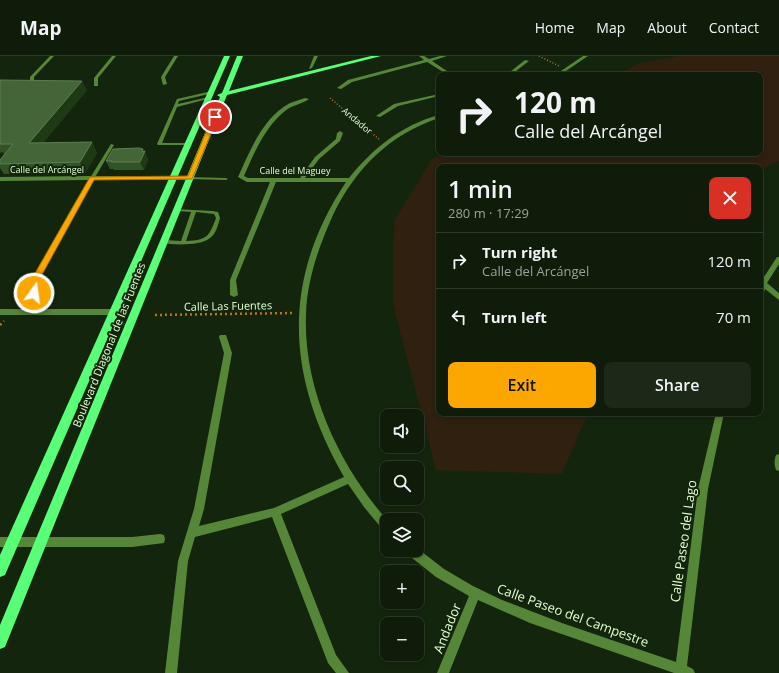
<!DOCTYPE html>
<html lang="en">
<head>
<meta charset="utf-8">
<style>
  :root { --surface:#0f1c0a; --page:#1d2918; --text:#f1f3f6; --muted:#9ba19c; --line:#2f3a2b; --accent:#fca600 }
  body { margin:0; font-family:"Open Sans",sans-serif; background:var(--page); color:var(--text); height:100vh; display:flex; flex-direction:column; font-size:15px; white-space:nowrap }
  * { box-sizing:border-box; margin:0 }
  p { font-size:13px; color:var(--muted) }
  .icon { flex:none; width:22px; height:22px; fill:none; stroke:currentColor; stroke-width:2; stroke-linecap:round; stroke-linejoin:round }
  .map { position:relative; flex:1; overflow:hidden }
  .panel { position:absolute; left:436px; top:108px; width:327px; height:252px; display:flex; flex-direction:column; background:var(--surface); border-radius:8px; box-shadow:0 2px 6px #0003,0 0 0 1px var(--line) }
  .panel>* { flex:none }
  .hud { position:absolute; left:436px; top:16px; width:327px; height:84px; border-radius:8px; box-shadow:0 2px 6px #0003,0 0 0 1px var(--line); background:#0f1c0a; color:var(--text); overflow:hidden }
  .controls { position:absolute; left:380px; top:353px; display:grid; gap:8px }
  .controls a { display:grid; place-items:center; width:44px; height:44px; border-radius:8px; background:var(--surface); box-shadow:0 2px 6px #0003,0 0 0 1px var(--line); font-size:20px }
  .pin { position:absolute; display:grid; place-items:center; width:34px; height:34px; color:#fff; margin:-17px; border:2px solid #fff; border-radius:50%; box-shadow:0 1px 4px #0007 }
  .me { position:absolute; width:44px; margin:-22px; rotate:14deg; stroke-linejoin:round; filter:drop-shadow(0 0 3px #0008) }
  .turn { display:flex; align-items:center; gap:14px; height:84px; padding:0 12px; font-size:18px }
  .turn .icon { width:52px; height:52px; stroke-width:2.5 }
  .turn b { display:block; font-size:28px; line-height:34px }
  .round { display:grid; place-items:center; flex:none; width:42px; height:42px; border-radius:8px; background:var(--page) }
  .headline { display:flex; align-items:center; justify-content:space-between; height:68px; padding:0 12px }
  h1 { font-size:24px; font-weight:600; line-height:30px }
  .action { display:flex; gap:8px; margin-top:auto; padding:8px 12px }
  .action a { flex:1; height:46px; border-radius:8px; background:var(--accent); color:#111; font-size:16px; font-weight:600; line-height:46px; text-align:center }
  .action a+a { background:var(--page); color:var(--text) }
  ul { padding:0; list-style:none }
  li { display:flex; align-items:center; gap:12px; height:56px; padding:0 12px; border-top:1px solid var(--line) }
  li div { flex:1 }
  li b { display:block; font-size:15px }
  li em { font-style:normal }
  header { display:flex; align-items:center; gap:24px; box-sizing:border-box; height:56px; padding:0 20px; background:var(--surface); border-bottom:1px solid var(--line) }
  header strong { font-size:19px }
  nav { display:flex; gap:22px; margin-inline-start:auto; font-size:14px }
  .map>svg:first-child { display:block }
  .green { fill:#2f2010 }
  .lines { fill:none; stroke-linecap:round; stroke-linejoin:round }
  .path-far1 { stroke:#ba722a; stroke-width:1.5; stroke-dasharray:1 2; stroke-linecap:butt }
  .path { stroke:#ba722a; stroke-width:2.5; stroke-dasharray:2 3; stroke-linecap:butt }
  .lane { fill:#568637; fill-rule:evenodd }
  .street { fill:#568637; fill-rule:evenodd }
  .primary { fill:#58ff77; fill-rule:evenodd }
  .wall { fill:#315326 }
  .shaded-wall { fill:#1e3914 }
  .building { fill:#446538; stroke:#5c7e50 }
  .route { fill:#fca600; stroke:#a46c00 }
  .labels { text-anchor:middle; stroke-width:4; stroke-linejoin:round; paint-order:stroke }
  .far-street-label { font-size:9px; fill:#e0ffd1; stroke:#14250d }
  .street-label { font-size:11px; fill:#e0ffd1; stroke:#14250d }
  .near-street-label { font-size:13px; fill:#e0ffd1; stroke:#14250d }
</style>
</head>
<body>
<header>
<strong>Map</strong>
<nav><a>Home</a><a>Map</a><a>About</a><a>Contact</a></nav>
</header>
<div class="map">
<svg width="779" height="617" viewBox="0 0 779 617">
  <rect width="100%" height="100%" fill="#14250d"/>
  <polygon class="green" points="678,0 779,0 779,105 760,113 760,111 439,111 439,357 588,357 562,418 436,414 393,248 394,165 432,103 444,97 760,97 760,19 615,19 640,7"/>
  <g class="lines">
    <g class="path-far1">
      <polyline points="539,0 559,10"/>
      <polyline points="330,42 380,84"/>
    </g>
    <g class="path">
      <polyline points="155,259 295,257"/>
      <polyline points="0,269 4,265"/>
    </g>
    <g class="lane">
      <polygon points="314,0 318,0 312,12 309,13"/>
      <polygon points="212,35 213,35 213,37 179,45 178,48 209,41 211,42 177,51 162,87 189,87 191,88 190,89 158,89 157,88 177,43"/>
      <polygon points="111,88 114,89 94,123 90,123 90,122"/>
      <polygon points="188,121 226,122 228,123 226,124 190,123 188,122"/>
      <path d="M175,153l37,2 6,1 2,6c-2,7 -4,16 -10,20 -9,8 -36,7 -48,5v-2l2,-1 17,1 10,-29 -14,-1h-2zM196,156l18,2 2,4c-7,19 -9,22 -30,23z"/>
    </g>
    <g class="street">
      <polygon points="50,0 54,0 34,21 34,28 30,28 30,21"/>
      <polygon points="112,0 116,0 98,22 98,30 94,30 94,22"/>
      <polygon points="174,0 178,0 165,21 167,28 163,29 161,21"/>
      <polygon points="419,0 424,0 429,3 440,0 447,0 432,5 453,19 448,19 427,6 352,26 341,33 337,32 348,24 424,4"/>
      <polygon points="583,0 588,0 560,19 555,19"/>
      <polygon points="525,4 529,5 511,19 506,19"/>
      <polygon points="439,38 439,40 398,50 380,61 376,60 394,48"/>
      <path d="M305,42l4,1c-7,5 -17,6 -24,12 -20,16 -31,42 -41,65l4,2h52l15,-21 21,-18 1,-6 3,-2 3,2 -3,8 -21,18 -14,19h44c24,-30 53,-53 90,-63v3c-49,16 -84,51 -106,97 -14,31 -26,65 -27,99 -3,75 33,151 81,206v12l-4,-2 -19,-23 -16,-23 -67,30 55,141 13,18h-13l-8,-10 -56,-146 -77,20 -7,24 -11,112h-12l13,-112 16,-52 30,-156 -5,-16 1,-2h6l6,18 -28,156 -5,17 75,-18 70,-31c-58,-101 -63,-197 2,-295h-70l-40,98 2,15 -4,2 -4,-2v-15l40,-98h-23l-9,-5c12,-26 25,-60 52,-74 5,-2 10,-3 15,-5z"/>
      <polygon points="92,120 190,120 193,122 190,124 94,124 38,226 38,237 34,239 31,239 30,226 88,124 0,125 0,121"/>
      <polygon points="777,201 779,201 779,208 767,227 779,237 779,244 765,233 763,239 760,239 760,227"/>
      <polygon points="0,253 114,253 118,256 114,259 0,259"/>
      <polygon points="716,357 724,357 708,433 687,610 693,613 695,617 674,617 530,567 478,544 449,617 437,617 469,540 436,521 407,498 406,494 417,494 417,492 444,513 473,530 502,544 562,567 676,606 698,433"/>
      <path d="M779,398v17l-3,-1c-2,-5 -2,-10 0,-15z"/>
      <polygon points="160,478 164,479 165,483 164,487 132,491 0,491 0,481 132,481"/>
    </g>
    <g class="primary">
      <polygon points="224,0 230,0 5,519 0,521 0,499"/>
      <polygon points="237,0 243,0 229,35 371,0 381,0 227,39 7,586 5,591 0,593 0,569 220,41 217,39 222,37"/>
    </g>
  </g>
  <g class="wall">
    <polygon points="0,24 87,34 43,87 92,86 97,97 85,117 4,118 0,112 0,104 4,99 3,96 0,97"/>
    <polygon points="143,93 148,104 144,114 114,114 114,113 110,113 106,105"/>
  </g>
  <g class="shaded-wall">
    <polygon points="82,25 87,34 34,98 29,87"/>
    <polygon points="92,86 97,97 85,117 80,106"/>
    <polygon points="143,93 144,97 145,95 148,104 144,114 140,106 142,96"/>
  </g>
  <g class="building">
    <polygon points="0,24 82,25 29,87 92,86 80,106 0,108 0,104 13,88 0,88"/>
    <polygon points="139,92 143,93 142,96 145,95 140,106 111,106 112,105 106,105 113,93"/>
  </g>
  <polygon class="route" points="215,59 218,61 192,123 94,124 38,226 37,239 31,239 30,226 90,121 188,120 212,61"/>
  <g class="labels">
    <g class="far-street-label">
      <text transform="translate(357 65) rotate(40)" y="3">Andador</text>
      <text x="47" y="117">Calle del Arcángel</text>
      <text x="295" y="118">Calle del Maguey</text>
    </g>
    <g class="street-label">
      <text transform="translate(228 250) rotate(-1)" y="4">Calle Las Fuentes</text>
      <text transform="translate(109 289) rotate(-68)" y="4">Boulevard Diagonal de las Fuentes</text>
    </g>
    <g class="near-street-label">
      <text transform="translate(683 485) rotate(-82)" y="5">Calle Paseo del Lago</text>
      <text transform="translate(573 559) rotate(20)" y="5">Calle Paseo del Campestre</text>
      <text transform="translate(447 572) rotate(-68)" y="5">Andador</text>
    </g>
  </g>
</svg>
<div class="controls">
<a><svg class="icon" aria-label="sound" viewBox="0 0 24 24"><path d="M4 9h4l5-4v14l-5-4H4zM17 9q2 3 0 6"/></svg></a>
<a><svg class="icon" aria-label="search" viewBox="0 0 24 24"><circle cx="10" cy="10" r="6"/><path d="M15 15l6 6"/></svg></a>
<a><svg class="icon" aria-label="layers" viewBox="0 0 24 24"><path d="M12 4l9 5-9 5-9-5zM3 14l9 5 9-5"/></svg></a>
<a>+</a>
<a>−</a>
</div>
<div class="pin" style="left:215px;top:61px;background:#d93025"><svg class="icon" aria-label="arrive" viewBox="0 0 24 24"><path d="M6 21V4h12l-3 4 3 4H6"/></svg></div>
<svg class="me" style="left:34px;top:237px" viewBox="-20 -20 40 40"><circle r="17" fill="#fca600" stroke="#fff" stroke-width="3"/><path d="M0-11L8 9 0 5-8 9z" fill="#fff"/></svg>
<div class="hud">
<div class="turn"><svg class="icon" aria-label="right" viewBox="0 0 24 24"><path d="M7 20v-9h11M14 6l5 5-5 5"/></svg><div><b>120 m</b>Calle del Arcángel</div></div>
</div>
<section class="panel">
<div class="headline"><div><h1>1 min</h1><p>280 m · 17:29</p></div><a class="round" style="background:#d93025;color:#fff"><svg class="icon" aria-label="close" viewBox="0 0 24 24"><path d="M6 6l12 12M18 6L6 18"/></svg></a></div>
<ul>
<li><svg class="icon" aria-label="right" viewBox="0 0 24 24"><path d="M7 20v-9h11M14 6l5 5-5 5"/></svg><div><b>Turn right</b><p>Calle del Arcángel</p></div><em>120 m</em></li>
<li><svg class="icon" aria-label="left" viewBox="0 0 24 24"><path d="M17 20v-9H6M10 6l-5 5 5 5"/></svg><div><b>Turn left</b></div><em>70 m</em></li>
</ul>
<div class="action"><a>Exit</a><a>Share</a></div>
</section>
</div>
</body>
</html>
